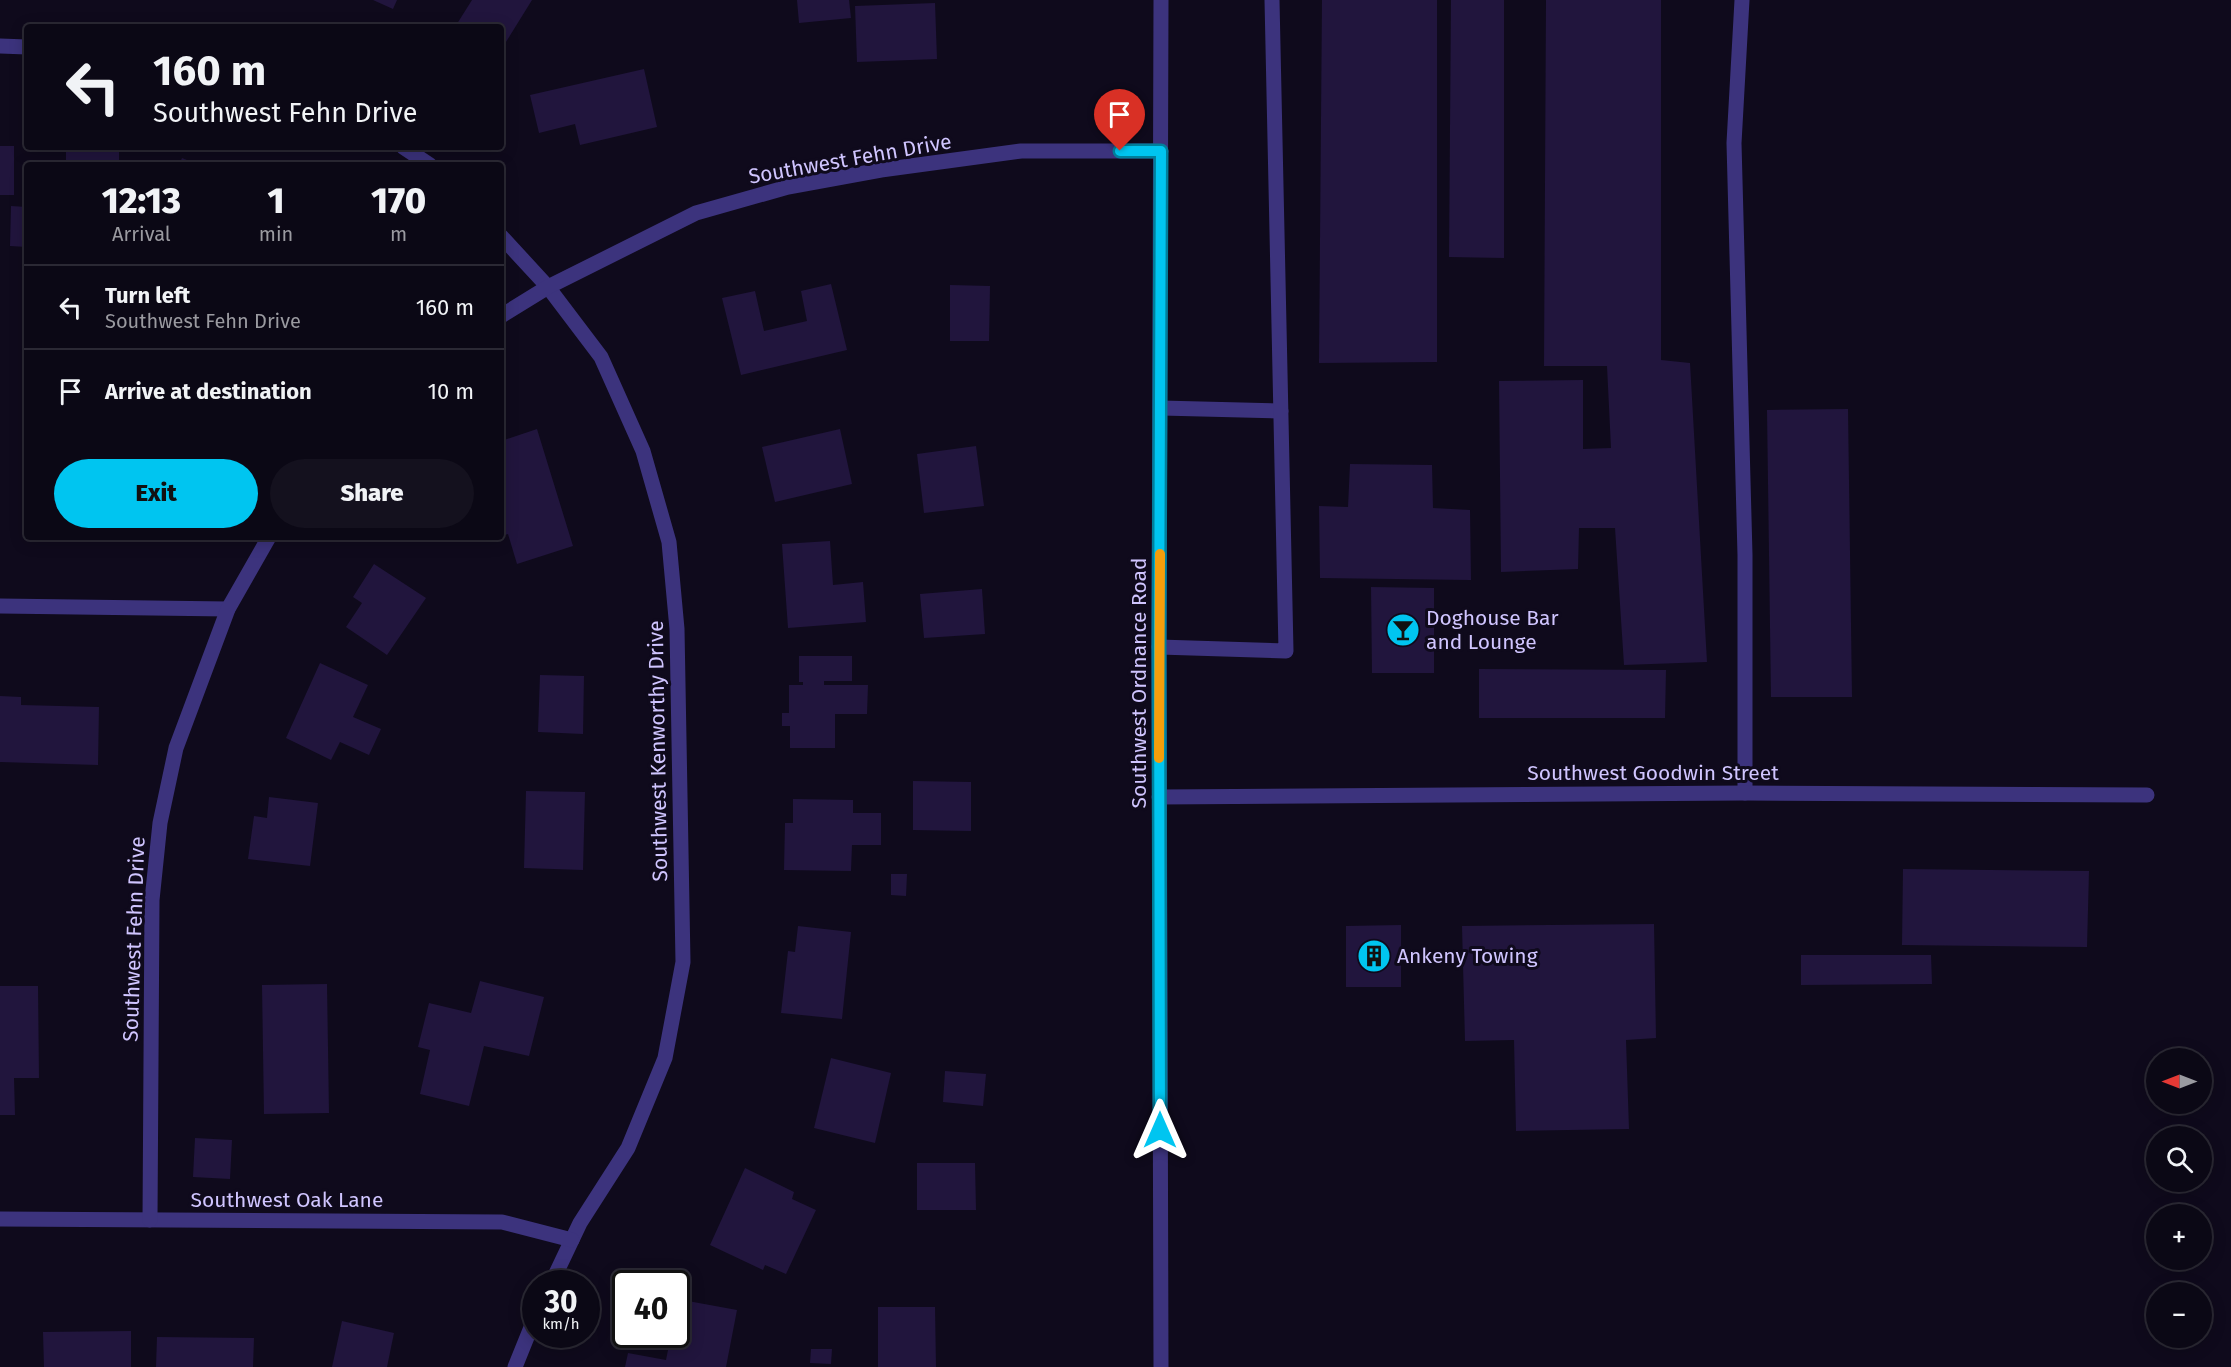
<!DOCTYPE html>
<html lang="en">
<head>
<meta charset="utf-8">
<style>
  :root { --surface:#0b0815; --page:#14111e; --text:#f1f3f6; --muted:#9a9aa0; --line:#2b2934; --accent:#00c5f0 }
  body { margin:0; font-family:"Fira Sans",sans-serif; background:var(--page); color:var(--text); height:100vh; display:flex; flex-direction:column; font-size:22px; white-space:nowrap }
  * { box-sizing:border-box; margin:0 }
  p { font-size:20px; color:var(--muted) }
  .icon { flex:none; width:33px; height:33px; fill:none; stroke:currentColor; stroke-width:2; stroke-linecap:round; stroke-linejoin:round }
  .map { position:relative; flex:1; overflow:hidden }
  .side { position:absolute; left:24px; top:162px; width:480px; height:378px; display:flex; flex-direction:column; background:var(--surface); border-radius:6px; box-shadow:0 3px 15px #0003,0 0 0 2px var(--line) }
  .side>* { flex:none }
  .hud { position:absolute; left:24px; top:24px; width:480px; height:126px; border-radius:6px; box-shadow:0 3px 15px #0003,0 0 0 2px var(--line); background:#0b0815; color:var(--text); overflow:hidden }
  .needle { width:39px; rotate:270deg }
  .tools { position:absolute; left:2146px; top:1048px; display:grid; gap:12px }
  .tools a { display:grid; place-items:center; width:66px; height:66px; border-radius:50%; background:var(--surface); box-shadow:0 3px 15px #0003,0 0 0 2px var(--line); font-size:30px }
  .speed { position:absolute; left:522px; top:1270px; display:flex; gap:12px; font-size:30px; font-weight:700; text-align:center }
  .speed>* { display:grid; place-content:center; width:78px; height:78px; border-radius:50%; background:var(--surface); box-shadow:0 3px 15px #0003,0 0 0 2px var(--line); line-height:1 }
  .speed small { font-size:15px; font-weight:400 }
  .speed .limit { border:3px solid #111; border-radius:9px; background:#fff; color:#111 }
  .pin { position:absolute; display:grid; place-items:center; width:51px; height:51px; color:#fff; margin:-62px -26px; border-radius:50% 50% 50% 0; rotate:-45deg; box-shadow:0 0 6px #0007 }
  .pin .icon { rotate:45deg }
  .me { position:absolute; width:66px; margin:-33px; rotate:0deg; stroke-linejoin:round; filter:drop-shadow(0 0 4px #0008) }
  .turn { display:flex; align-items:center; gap:21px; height:126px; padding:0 30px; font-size:27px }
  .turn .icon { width:78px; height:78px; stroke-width:2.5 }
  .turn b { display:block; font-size:42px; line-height:51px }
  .eta { display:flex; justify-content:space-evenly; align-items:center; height:102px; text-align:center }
  .eta b { font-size:36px; font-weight:800; line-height:42px }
  .button { display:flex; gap:12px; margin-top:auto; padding:12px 30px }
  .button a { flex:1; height:69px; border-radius:36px; background:var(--accent); color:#111; font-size:24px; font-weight:800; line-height:69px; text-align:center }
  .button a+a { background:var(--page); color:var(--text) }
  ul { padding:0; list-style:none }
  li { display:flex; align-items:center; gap:18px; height:84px; padding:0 30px; border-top:2px solid var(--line) }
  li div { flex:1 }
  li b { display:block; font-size:22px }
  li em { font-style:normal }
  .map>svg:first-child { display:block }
  .building { fill:#21153d }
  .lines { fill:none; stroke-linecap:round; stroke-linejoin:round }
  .minor { stroke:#3c337d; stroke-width:15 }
  .route-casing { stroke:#00809c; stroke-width:15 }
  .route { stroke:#00c5f0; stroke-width:10 }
  .slow { stroke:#f59e0b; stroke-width:10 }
  .labels { text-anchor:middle; stroke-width:6; stroke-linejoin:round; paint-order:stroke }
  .street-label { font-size:21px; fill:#d0c5ff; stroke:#0f0a1c }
  .poi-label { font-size:21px; fill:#d0c5ff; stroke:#0f0a1c; text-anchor:start }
</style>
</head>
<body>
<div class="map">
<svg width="2231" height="1367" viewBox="0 0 2231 1367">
  <rect width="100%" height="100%" fill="#0f0a1c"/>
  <g class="building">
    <polygon points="373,0 397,0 393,9"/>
    <polygon points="472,0 532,0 501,50 501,27 455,27"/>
    <polygon points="797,0 849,0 851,18 799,23"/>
    <polygon points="1322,0 1437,0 1437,362 1319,363"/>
    <polygon points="1451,0 1504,0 1504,258 1449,257"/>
    <polygon points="1546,0 1661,0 1661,360 1690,363 1707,662 1624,665 1615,528 1579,528 1578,569 1501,572 1499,381 1583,380 1583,449 1611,448 1607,366 1544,366"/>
    <polygon points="935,3 937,59 857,62 855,6"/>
    <polygon points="644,69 657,127 580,145 575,124 539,133 530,95"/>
    <rect x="0" y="146" width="14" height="49"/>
    <rect x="66" y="147" width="53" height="18"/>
    <polygon points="182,158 199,165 179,165"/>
    <polygon points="11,206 27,207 27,247 10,246"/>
    <polygon points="831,284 847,350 741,375 722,298 755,291 764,331 807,321 801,291"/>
    <polygon points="950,285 990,286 989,341 950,341"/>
    <polygon points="1848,409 1852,697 1771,697 1767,410"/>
    <polygon points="537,429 573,546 517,564 508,534 501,536 501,441"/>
    <polygon points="840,429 852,484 775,502 762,447"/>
    <polygon points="976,446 984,506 924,513 917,454"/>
    <polygon points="1350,464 1432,465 1433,508 1470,510 1471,580 1320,578 1319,506 1348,507"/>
    <polygon points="830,541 833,585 863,582 866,622 788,628 782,544"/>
    <polygon points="374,564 426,598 387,655 346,627 362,603 353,597"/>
    <polygon points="1371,587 1434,588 1434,673 1372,673"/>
    <polygon points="982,589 985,634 924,638 920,594"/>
    <polygon points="799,656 852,656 852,681 824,681 824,685 868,685 867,714 835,714 835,748 790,748 790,726 782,726 782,713 789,713 789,685 803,685 803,682 799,682"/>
    <polygon points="320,663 368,685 353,717 381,729 369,755 340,742 331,760 286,738"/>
    <polygon points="1479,669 1666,670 1665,718 1479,718"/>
    <polygon points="540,675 584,676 583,734 538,732"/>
    <polygon points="0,696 21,697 21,705 99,707 98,765 0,762"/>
    <polygon points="913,781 971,782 971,831 913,830"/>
    <polygon points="526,791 585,792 583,870 524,868"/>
    <polygon points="269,797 318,803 310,866 248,859 254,816 267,818"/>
    <polygon points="793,799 853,800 853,813 881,813 881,845 852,845 851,871 784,870 785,823 793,823"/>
    <polygon points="1903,869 2089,871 2087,947 1902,945"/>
    <polygon points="891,874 907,874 906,896 891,895"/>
    <polygon points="1654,924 1656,1038 1626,1040 1629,1129 1516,1131 1514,1040 1465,1041 1462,926"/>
    <polygon points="1401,925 1401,987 1346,987 1346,926"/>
    <polygon points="798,926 851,932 842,1019 781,1013 788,951 795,952"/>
    <polygon points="1801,955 1931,955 1932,984 1801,985"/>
    <polygon points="480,981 544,997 529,1056 484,1046 469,1106 420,1094 430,1050 418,1047 429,1003 471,1013"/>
    <polygon points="327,984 329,1113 264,1114 262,985"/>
    <polygon points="0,986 38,986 39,1078 14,1078 15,1115 0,1115"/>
    <polygon points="831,1058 891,1073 875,1143 814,1128"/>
    <polygon points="945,1071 986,1074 983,1106 943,1102"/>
    <polygon points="195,1138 232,1140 230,1179 193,1177"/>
    <polygon points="917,1163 975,1163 976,1210 917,1210"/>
    <polygon points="745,1168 794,1192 792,1199 816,1210 786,1274 765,1265 763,1270 710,1245"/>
    <polygon points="677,1299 737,1310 726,1367 625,1367 628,1353 666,1360 671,1335 676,1335"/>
    <polygon points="878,1307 935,1307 936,1367 878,1367"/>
    <polygon points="342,1321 394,1333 387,1367 332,1367"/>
    <polygon points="131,1331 131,1367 44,1367 43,1332"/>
    <polygon points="157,1337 254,1338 253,1367 156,1367"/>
    <polygon points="811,1349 832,1349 831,1364 810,1363"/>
  </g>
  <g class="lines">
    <g class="minor">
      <polyline points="1742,0 1734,143 1745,555 1745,793"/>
      <polyline points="0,46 27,47"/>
      <polyline points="403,147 430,165"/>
      <polyline points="501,236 548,287 601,357 643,451 669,542 677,629 683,962 665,1058 628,1148 580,1223 551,1284"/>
      <polyline points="501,316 548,287 696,213 788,187 881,170 1021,151 1161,151"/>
      <polyline points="1161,408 1281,411"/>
      <polyline points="0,606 228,609"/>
      <polyline points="1159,647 1286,651 1272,0"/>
      <polyline points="1159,797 1745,793 2147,795"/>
      <polyline points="0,1219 502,1222 572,1240"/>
      <polyline points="150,1220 152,900 160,823 176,748 228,609 269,537"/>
      <polyline points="515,1367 536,1315"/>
      <polyline points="1161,1367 1159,647 1161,0"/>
    </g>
  </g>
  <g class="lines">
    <defs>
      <polyline id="route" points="1120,151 1161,151 1159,647 1160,1130"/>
    </defs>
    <use href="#route" class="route-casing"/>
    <use href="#route" class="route"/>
    <polyline class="slow" points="1159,758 1160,554"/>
  </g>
  <defs>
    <symbol id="bar-disc" viewBox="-11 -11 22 22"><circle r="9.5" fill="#00c5f0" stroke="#0f0a1c"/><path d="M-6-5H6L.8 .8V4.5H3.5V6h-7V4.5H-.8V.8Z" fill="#111"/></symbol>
    <symbol id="building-disc" viewBox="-11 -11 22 22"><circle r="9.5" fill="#00c5f0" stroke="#0f0a1c"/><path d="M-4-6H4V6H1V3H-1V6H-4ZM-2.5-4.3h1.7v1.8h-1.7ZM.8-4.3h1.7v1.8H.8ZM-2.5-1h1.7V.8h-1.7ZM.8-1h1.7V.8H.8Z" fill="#111"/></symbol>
  </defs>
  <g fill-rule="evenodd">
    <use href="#bar-disc" x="1384" y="611" width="38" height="38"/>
    <use href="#building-disc" x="1355" y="937" width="38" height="38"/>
  </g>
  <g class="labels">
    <g class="street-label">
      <text transform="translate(850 159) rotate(-10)" y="7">Southwest Fehn Drive</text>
      <text transform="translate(1139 683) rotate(-90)" y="7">Southwest Ordnance Road</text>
      <text transform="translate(658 751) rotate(-91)" y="7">Southwest Kenworthy Drive</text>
      <text x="1653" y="780">Southwest Goodwin Street</text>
      <text transform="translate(134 939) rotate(-88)" y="7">Southwest Fehn Drive</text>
      <text x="287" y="1207">Southwest Oak Lane</text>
    </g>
    <g class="poi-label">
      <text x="1426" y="625">Doghouse Bar<tspan x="1426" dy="24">and Lounge</tspan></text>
      <text x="1397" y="963">Ankeny Towing</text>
    </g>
  </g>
</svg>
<div class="tools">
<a><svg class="needle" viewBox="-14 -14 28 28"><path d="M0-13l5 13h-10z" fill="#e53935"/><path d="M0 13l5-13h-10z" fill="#9a9aa0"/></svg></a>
<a><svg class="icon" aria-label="search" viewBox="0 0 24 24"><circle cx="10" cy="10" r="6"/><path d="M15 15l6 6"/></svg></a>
<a>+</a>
<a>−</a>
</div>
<div class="speed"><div>30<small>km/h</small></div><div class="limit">40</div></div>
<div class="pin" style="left:1120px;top:151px;background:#d93025"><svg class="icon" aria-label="arrive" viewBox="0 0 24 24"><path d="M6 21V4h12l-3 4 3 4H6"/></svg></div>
<svg class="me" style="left:1160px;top:1130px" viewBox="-20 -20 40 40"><path d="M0-17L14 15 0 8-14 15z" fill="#00c5f0" stroke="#fff" stroke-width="4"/></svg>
<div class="hud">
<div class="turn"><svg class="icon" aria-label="left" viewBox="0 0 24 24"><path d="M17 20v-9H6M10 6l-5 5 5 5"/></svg><div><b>160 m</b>Southwest Fehn Drive</div></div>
</div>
<section class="side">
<div class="eta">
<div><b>12:13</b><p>Arrival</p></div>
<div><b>1</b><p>min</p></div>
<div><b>170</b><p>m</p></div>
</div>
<ul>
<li><svg class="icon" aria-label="left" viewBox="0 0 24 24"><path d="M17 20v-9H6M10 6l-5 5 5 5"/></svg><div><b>Turn left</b><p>Southwest Fehn Drive</p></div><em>160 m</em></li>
<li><svg class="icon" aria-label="arrive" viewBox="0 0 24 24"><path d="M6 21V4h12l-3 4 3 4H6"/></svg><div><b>Arrive at destination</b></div><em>10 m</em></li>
</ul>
<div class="button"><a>Exit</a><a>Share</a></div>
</section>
</div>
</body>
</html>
